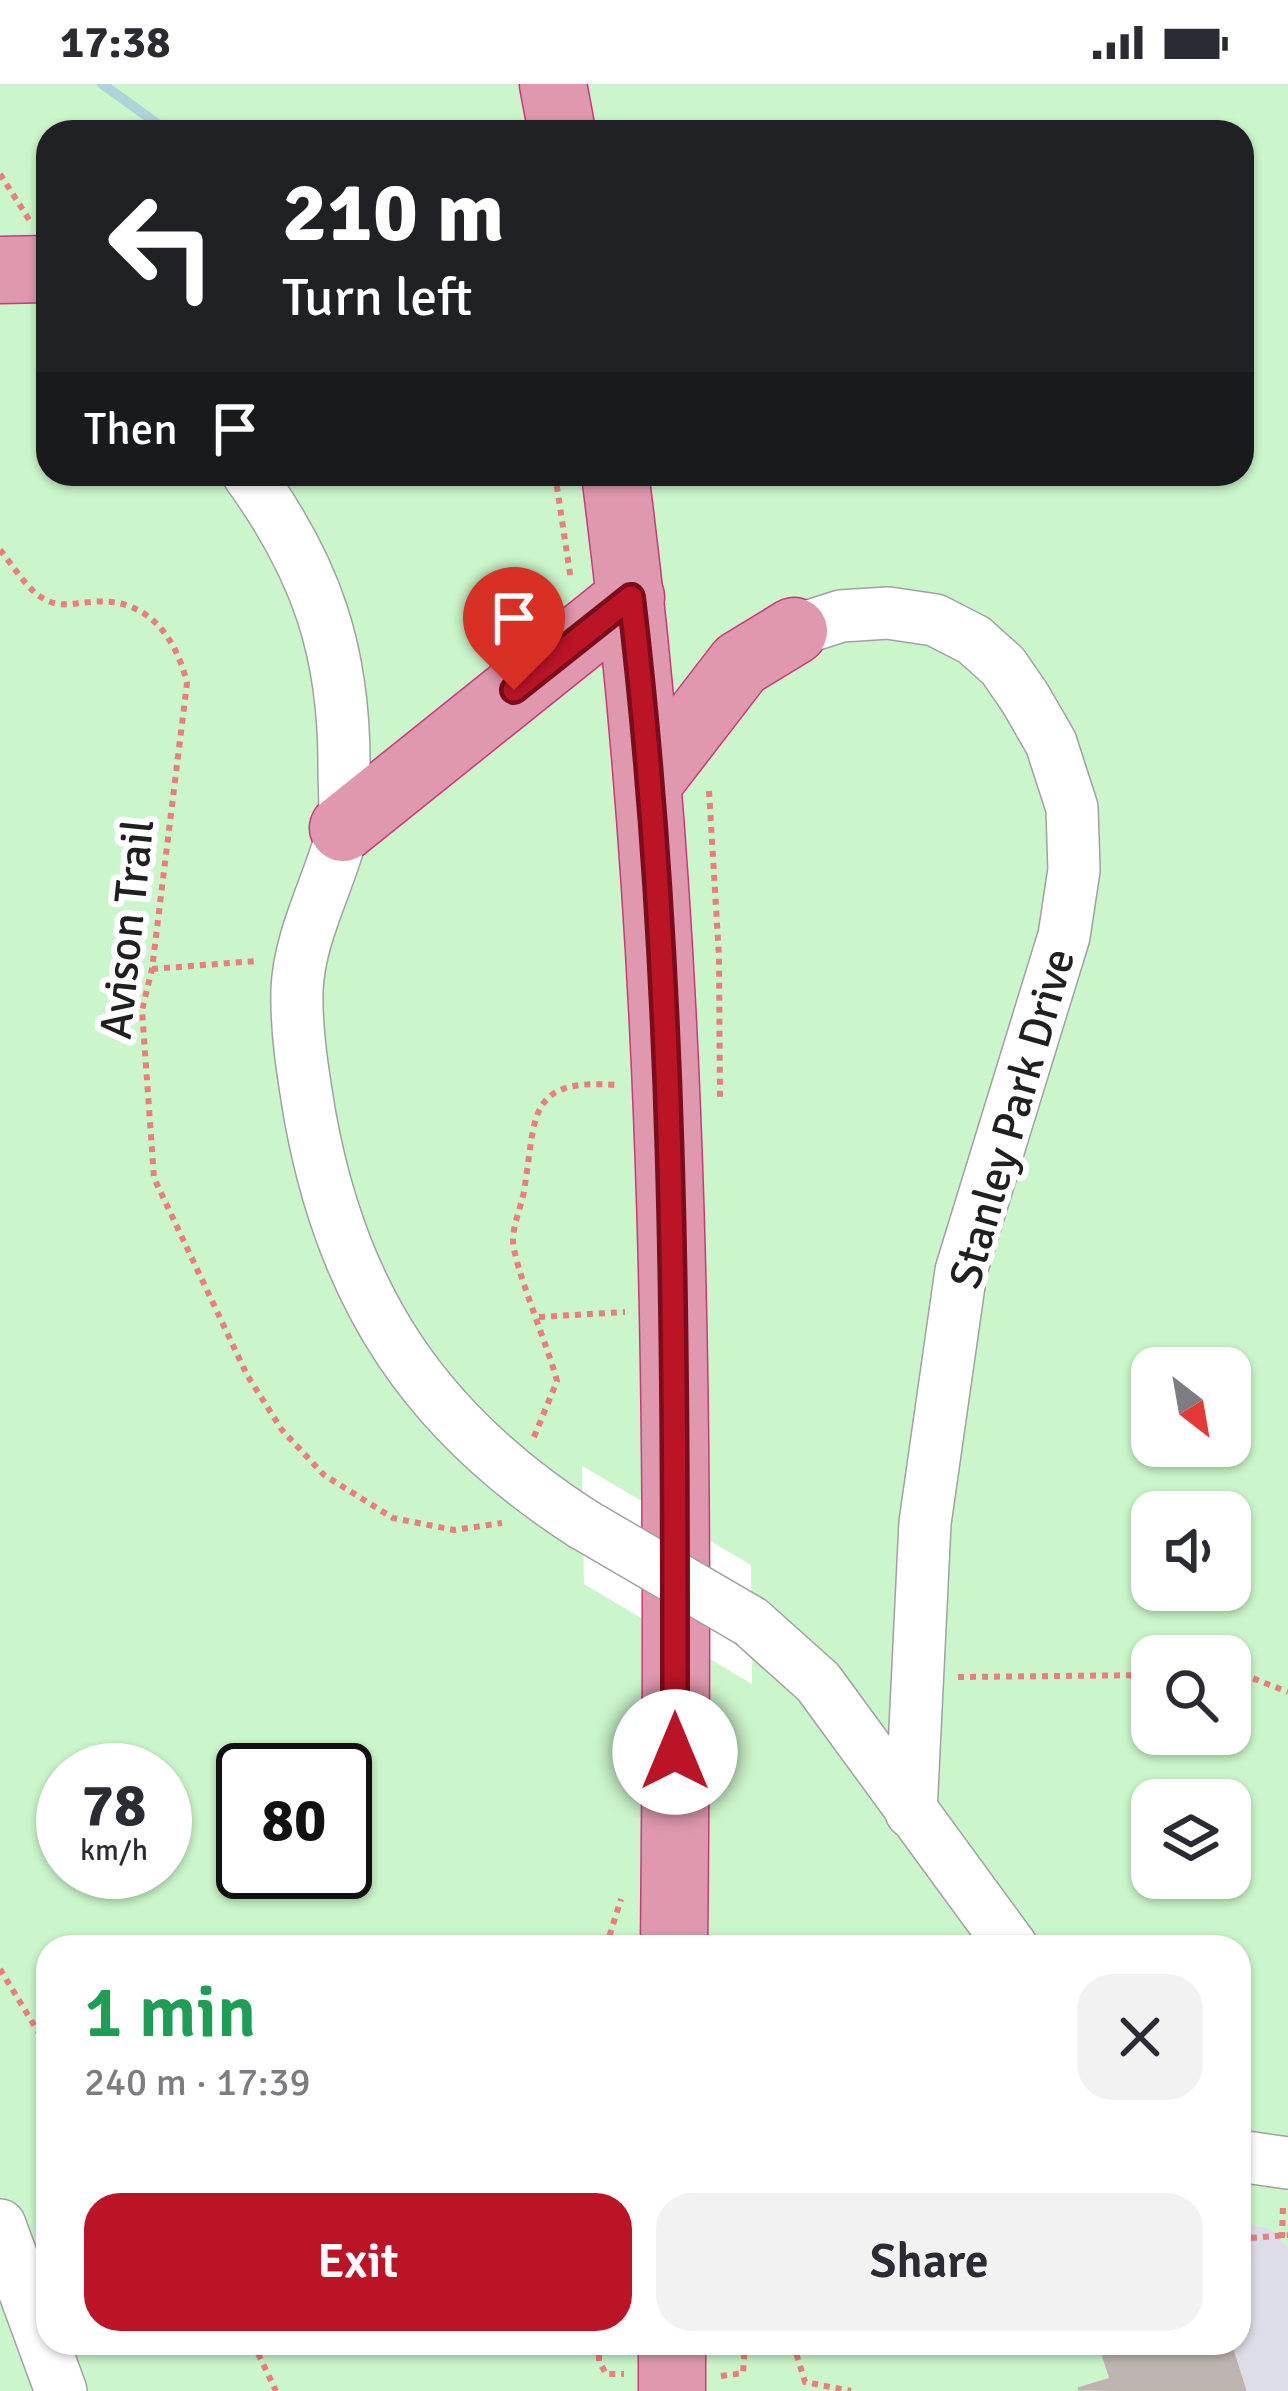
<!DOCTYPE html>
<html lang="en">
<head>
<meta charset="utf-8">
<style>
  :root { --surface:#fff; --page:#f2f2f3; --text:#2b2b33; --muted:#7c7c81; --accent:#bc1427 }
  body { margin:0; font-family:Signika,sans-serif; background:var(--page); color:var(--text); height:100vh; display:flex; flex-direction:column; font-size:45px; white-space:nowrap }
  * { box-sizing:border-box; margin:0 }
  p { font-size:39px; color:var(--muted) }
  .icon { flex:none; width:66px; height:66px; fill:none; stroke:currentColor; stroke-width:2; stroke-linecap:round; stroke-linejoin:round }
  .map { position:relative; flex:1; overflow:hidden }
  .side { position:absolute; left:36px; top:1851px; width:1215px; height:420px; display:flex; flex-direction:column; background:var(--surface); border-radius:36px; box-shadow:0 3px 9px #0004 }
  .side>* { flex:none }
  .guide { position:absolute; left:36px; top:36px; width:1218px; height:366px; border-radius:36px; box-shadow:0 3px 9px #0004; background:#202124; color:#fff; overflow:hidden }
  .needle { width:78px; rotate:149deg }
  .buttons { position:absolute; left:1131px; top:1263px; display:grid; gap:24px }
  .buttons a { display:grid; place-items:center; width:120px; height:120px; border-radius:24px; background:var(--surface); box-shadow:0 3px 9px #0004; font-size:60px }
  .speed { position:absolute; left:36px; top:1659px; display:flex; gap:24px; font-size:60px; font-weight:700; text-align:center }
  .speed>* { display:grid; place-content:center; width:156px; height:156px; border-radius:50%; background:var(--surface); box-shadow:0 3px 9px #0004; line-height:1 }
  .speed small { font-size:30px; font-weight:400 }
  .speed .limit { border:6px solid #111; border-radius:18px; background:#fff; color:#111 }
  .pin { position:absolute; display:grid; place-items:center; width:102px; height:102px; color:#fff; margin:-123px -51px; border-radius:50% 50% 50% 0; rotate:-45deg; box-shadow:0 0 12px #0007 }
  .pin .icon { rotate:45deg }
  .me { position:absolute; width:132px; margin:-66px; rotate:0deg; stroke-linejoin:round; filter:drop-shadow(0 0 9px #0008) }
  .turn { display:flex; align-items:center; gap:42px; height:252px; padding:0 48px; font-size:54px }
  .turn .icon { width:156px; height:156px; stroke-width:2.5 }
  .turn b { display:block; font-size:84px; line-height:102px }
  .then { display:flex; align-items:center; height:114px; padding:0 48px; background:#0003; gap:24px; font-size:45px }
  .round { display:grid; place-items:center; flex:none; width:126px; height:126px; border-radius:36px; background:var(--page) }
  .summary { display:flex; align-items:center; justify-content:space-between; height:204px; padding:0 48px }
  h1 { font-size:72px; font-weight:600; line-height:90px; color:#1e9e55 }
  .action { display:flex; gap:24px; margin-top:auto; padding:24px 48px }
  .action a { flex:1; height:138px; border-radius:36px; background:var(--accent); color:#fff; font-size:48px; font-weight:600; line-height:138px; text-align:center }
  .action a+a { background:var(--page); color:var(--text) }
  .status { display:flex; justify-content:space-between; align-items:center; height:84px; padding:0 60px; background:var(--surface); direction:ltr }
  .status svg { height:33px; fill:currentColor }
  .map>svg:first-child { display:block }
  .park { fill:#cbf5ca; fill-rule:evenodd }
  .plaza { fill:#dcdde6 }
  .pier { fill:#fff }
  .lines { fill:none; stroke-linecap:round; stroke-linejoin:round }
  .stream { stroke:#add4d9; stroke-width:10 }
  .building { fill:#bdb5b1; stroke:#c0b2ac; stroke-width:3 }
  .minor-casing { stroke:#a1a1a1; stroke-width:54 }
  .highway-casing { stroke:#ca397a; stroke-width:69 }
  .path { stroke:#ec7d7d; stroke-width:6; stroke-dasharray:6 6; stroke-linecap:butt }
  .minor { stroke:#fff; stroke-width:51 }
  .highway { stroke:#df98ad; stroke-width:66 }
  .minor-bridge-casing { stroke:#a1a1a1; stroke-width:54; stroke-linecap:butt }
  .highway-bridge-casing { stroke:#ca397a; stroke-width:69; stroke-linecap:butt }
  .minor-bridge { stroke:#fff; stroke-width:51 }
  .highway-bridge { stroke:#df98ad; stroke-width:66 }
  .route-casing { stroke:#7a0d19; stroke-width:30 }
  .route { stroke:#bc1427; stroke-width:21 }
  .labels { text-anchor:middle; stroke-width:12; stroke-linejoin:round; paint-order:stroke }
  .street-label { font-size:45px; fill:#202020; stroke:#fff }
</style>
</head>
<body>
<div class="status"><b>17:38</b><svg viewBox="0 0 49 12"><path d="M0 12V9h3v3zM5 12V6h3v6zM10 12V3h3v9zM15 12V0h3v12zM26 1h20v11H26zM47 4h2v5h-2z"/></svg></div>
<div class="map">
<svg width="1288" height="2307" viewBox="0 0 1288 2307">
  <rect width="100%" height="100%" fill="#f0ece8"/>
  <path class="park" d="M0,0h1288v2307h-1288zM48,48h1194v342h-1194zM1152,1284h78v78h-78zM1152,1428h78v78h-78zM1152,1572h78v78h-78zM63,1686h102v102h-102zM243,1686h102v102h-102zM1152,1716h78v78h-78zM48,1863h1191v396h-1191z"/>
  <polygon class="plaza" points="1239,2138 1270,2145 1288,2164 1288,2307 1245,2307 1229,2259 1239,2259"/>
  <polygon class="pier" points="582,1382 751,1481 752,1600 584,1500"/>
  <g class="lines">
    <polyline class="stream" points="102,0 169,48"/>
  </g>
  <polygon class="building" points="1230,2259 1245,2307 1078,2305 1111,2295 1100,2261 1104,2259"/>
  <g class="lines">
    <defs>
      <g id="minor">
        <path d="M248,390c69,95 97,179 96,295 0,21 3,44 -2,64 -13,51 -43,103 -45,157 -1,42 6,84 13,126 33,183 116,307 273,408"/>
        <polyline points="794,547 841,532 888,529 935,536 974,556 1003,582 1025,614 1051,659 1072,724 1074,786 1064,852 961,1187 925,1439 911,1728"/>
        <polyline points="751,1538 818,1598 1012,1863"/>
        <polyline points="1239,2072 1288,2079"/>
        <polyline points="0,2141 61,2307"/>
      </g>
      <g id="highway">
        <polyline points="553,0 562,48"/>
        <polyline points="0,186 48,185"/>
        <path d="M615,390c64,489 64,980 59,1473"/>
        <polyline points="649,698 740,580 794,547"/>
        <polyline points="343,744 631,513"/>
      </g>
    </defs>
    <use href="#minor" class="minor-casing"/>
    <use href="#highway" class="highway-casing"/>
    <g class="path">
      <polyline points="0,90 30,137"/>
      <polyline points="555,390 571,496"/>
      <path d="M0,466c13,15 27,40 44,49 16,9 29,4 46,3 55,-6 85,32 97,81l-35,286 -10,41 12,168 93,197 35,55 42,45 69,43 61,12 48,-7"/>
      <polyline points="709,707 719,873 720,1017"/>
      <polyline points="152,885 256,877"/>
      <polyline points="539,1233 625,1228"/>
      <path d="M534,1353l23,-56c-8,-32 -44,-117 -44,-141 0,-17 10,-37 12,-55 11,-71 3,-107 92,-100"/>
      <polyline points="1230,1590 1242,1590 1288,1608"/>
      <polyline points="958,1593 1152,1591"/>
      <polyline points="606,1863 621,1815"/>
      <polyline points="0,1885 48,1964"/>
      <polyline points="1282,2154 1283,2121"/>
      <polyline points="1239,2155 1288,2151"/>
      <polyline points="253,2259 276,2307"/>
      <polyline points="599,2259 599,2277 606,2290 624,2290"/>
      <polyline points="793,2259 805,2298 851,2307"/>
      <polyline points="721,2292 743,2289 745,2259"/>
    </g>
    <use href="#minor" class="minor"/>
    <use href="#highway" class="highway"/>
    <defs>
      <polyline id="minor-bridge" points="583,1440 751,1538"/>
      <polyline id="highway-bridge" points="672,2307 672,2259"/>
    </defs>
    <use href="#minor-bridge" class="minor-bridge-casing"/>
    <use href="#highway-bridge" class="highway-bridge-casing"/>
    <use href="#minor-bridge" class="minor-bridge"/>
    <use href="#highway-bridge" class="highway-bridge"/>
  </g>
  <g class="lines">
    <defs>
      <path id="route" d="M514,606l117,-93c46,384 44,769 44,1155"/>
    </defs>
    <use href="#route" class="route-casing"/>
    <use href="#route" class="route"/>
  </g>
  <g class="labels">
    <g class="street-label">
      <text transform="translate(126 845) rotate(-84)" y="16">Avison Trail</text>
      <text transform="translate(1011 1034) rotate(-74)" y="16">Stanley Park Drive</text>
    </g>
  </g>
</svg>
<div class="buttons">
<a><svg class="needle" viewBox="-14 -14 28 28"><path d="M0-13l5 13h-10z" fill="#e53935"/><path d="M0 13l5-13h-10z" fill="#7c7c81"/></svg></a>
<a><svg class="icon" aria-label="sound" viewBox="0 0 24 24"><path d="M4 9h4l5-4v14l-5-4H4zM17 9q2 3 0 6"/></svg></a>
<a><svg class="icon" aria-label="search" viewBox="0 0 24 24"><circle cx="10" cy="10" r="6"/><path d="M15 15l6 6"/></svg></a>
<a><svg class="icon" aria-label="layers" viewBox="0 0 24 24"><path d="M12 4l9 5-9 5-9-5zM3 14l9 5 9-5"/></svg></a>
</div>
<div class="speed"><div>78<small>km/h</small></div><div class="limit">80</div></div>
<div class="pin" style="left:514px;top:606px;background:#d93025"><svg class="icon" aria-label="arrive" viewBox="0 0 24 24"><path d="M6 21V4h12l-3 4 3 4H6"/></svg></div>
<svg class="me" style="left:675px;top:1668px" viewBox="-20 -20 40 40"><circle r="19" fill="#fff"/><path d="M0-13L10 11 0 6-10 11z" fill="#bc1427"/></svg>
<div class="guide">
<div class="turn"><svg class="icon" aria-label="left" viewBox="0 0 24 24"><path d="M17 20v-9H6M10 6l-5 5 5 5"/></svg><div><b>210 m</b>Turn left</div></div>
<div class="then">Then<svg class="icon" aria-label="arrive" viewBox="0 0 24 24"><path d="M6 21V4h12l-3 4 3 4H6"/></svg></div>
</div>
<section class="side">
<div class="summary"><div><h1>1 min</h1><p>240 m · 17:39</p></div><a class="round"><svg class="icon" aria-label="close" viewBox="0 0 24 24"><path d="M6 6l12 12M18 6L6 18"/></svg></a></div>
<div class="action"><a>Exit</a><a>Share</a></div>
</section>
</div>
</body>
</html>
